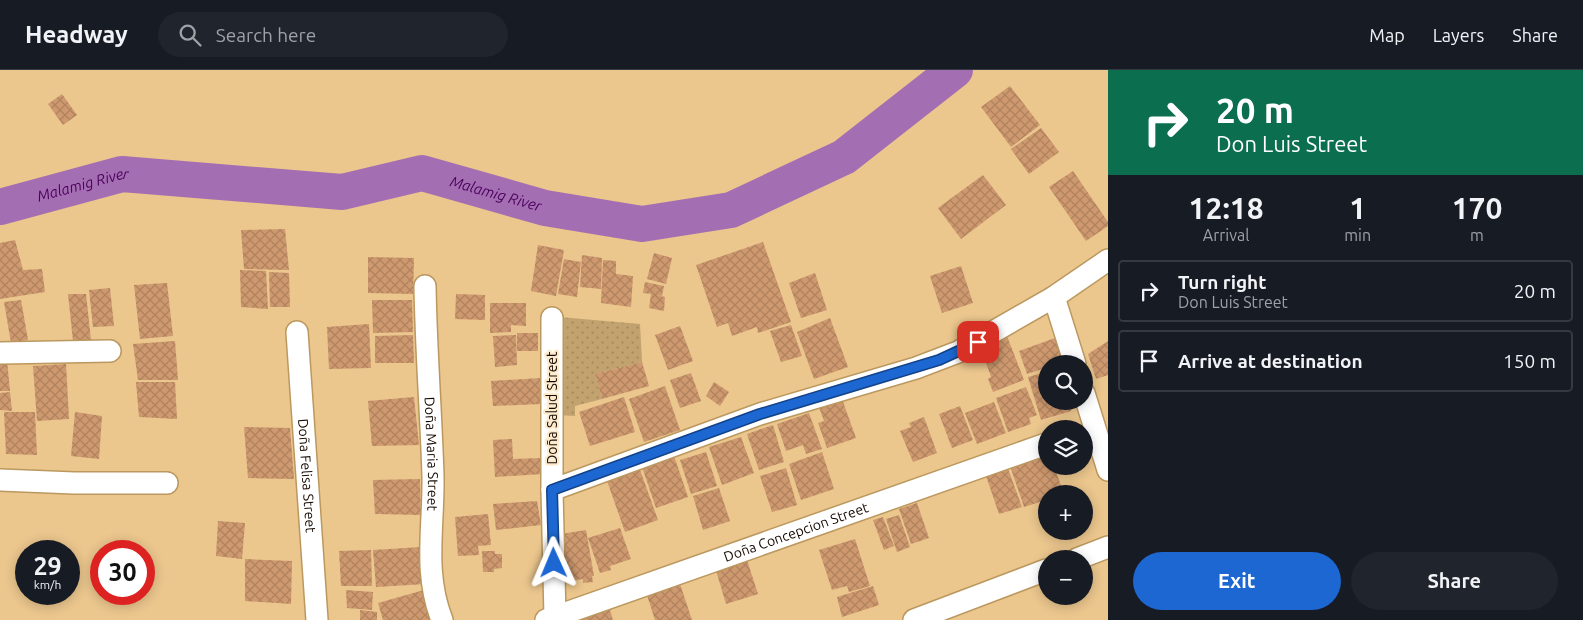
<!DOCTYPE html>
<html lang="en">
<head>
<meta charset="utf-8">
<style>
  :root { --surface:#171b24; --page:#20242c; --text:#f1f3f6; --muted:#9ea1a6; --line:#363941; --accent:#1d67d2 }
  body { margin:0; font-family:Ubuntu,sans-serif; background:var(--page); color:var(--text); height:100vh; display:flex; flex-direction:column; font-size:19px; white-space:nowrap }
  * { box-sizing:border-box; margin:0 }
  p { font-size:16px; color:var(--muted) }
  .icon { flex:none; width:28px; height:28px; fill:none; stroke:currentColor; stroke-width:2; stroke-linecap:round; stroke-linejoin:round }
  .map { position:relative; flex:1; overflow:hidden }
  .drawer { display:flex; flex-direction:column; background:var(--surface); width:475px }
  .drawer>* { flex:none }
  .banner { background:#0b6e4f; color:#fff; overflow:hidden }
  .buttons { position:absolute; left:1038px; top:285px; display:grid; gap:10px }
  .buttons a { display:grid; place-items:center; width:55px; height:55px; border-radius:50%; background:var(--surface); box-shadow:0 2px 12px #0003; font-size:25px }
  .speed { position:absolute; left:15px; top:470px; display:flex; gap:10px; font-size:25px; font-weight:700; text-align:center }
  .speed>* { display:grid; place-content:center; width:65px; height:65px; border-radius:50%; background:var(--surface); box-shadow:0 2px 12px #0003; line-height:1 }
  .speed small { font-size:12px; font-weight:400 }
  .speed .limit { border:8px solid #d22; background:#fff; color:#111 }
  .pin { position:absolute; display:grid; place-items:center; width:42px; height:42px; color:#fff; margin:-21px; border-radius:10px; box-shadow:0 2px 8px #0006 }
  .me { position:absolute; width:55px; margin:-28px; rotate:359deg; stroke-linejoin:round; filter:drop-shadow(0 0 4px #0008) }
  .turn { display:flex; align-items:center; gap:18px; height:105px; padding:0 25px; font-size:22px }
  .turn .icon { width:65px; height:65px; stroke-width:2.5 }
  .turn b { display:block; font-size:35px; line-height:42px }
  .eta { display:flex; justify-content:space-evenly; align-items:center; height:85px; text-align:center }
  .eta b { font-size:30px; font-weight:600; line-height:35px }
  .button { display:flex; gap:10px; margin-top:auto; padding:10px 25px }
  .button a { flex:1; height:58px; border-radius:30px; background:var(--accent); color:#fff; font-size:20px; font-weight:600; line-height:58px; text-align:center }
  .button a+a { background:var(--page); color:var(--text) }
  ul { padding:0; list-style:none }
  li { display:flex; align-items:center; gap:15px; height:62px; margin:0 10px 8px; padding:0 15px; border:2px solid var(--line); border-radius:5px }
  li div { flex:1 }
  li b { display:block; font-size:19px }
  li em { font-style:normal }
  header { display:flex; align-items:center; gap:30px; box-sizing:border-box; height:70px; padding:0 25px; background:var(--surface); border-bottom:1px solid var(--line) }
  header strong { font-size:24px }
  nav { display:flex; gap:28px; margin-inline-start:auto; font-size:18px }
  .search { width:350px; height:45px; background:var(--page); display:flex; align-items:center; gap:12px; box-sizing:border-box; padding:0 18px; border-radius:28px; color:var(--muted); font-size:19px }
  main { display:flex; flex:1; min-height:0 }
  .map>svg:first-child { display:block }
  .grass { fill:url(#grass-dots) }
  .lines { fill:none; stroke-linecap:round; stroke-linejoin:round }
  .river { stroke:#a46eb3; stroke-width:36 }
  .building { fill:url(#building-cross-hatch) }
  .street-casing { stroke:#bb985f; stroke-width:24 }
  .street { stroke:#fff; stroke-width:21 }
  .route-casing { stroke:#134388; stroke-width:12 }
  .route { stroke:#1d67d2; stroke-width:9 }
  .labels { text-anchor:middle; stroke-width:4.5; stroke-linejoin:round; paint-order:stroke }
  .street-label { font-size:14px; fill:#160a00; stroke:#fdebce }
  .water-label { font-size:15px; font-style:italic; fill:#4d025e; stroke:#fdebce }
</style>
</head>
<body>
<header>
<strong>Headway</strong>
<div class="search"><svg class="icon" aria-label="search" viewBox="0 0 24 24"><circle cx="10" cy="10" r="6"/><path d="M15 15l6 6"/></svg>Search here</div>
<nav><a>Map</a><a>Layers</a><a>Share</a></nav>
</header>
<main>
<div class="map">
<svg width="1108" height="550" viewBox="0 0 1108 550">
  <defs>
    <pattern id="grass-dots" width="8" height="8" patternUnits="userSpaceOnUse" patternTransform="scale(1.25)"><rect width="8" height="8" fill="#c2a26e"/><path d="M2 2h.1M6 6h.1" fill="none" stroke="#a68a5e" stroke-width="1.8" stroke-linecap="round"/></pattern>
    <pattern id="building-cross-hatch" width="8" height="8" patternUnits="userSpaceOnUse" patternTransform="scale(1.25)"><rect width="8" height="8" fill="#ce996f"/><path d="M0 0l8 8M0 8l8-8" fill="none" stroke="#b0825e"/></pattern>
  </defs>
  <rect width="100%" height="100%" fill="#ebc68d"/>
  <polygon class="grass" points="559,247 640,254 642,292 595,304 602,329 575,336 575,346 557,345"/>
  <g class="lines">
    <path class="river" id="s1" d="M0,137l122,-33 220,18 80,-19 123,35 97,16 89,-14 113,-53 111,-87"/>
  </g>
  <g class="building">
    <polygon points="1010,16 1040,55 1011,77 981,37"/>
    <polygon points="62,24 77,45 63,55 48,34"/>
    <polygon points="1041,58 1059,82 1029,104 1011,79"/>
    <polygon points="1073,101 1108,152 1108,156 1086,171 1049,117"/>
    <polygon points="983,105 1006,135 961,169 938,138"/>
    <polygon points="285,159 289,200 244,199 241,160"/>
    <polygon points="15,170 23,200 42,199 45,222 0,229 0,173"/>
    <polygon points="763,172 791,252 758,263 757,257 732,266 728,253 717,257 696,195"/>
    <polygon points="538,175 564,180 556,226 531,221"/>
    <polygon points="654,183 672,188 666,214 647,209"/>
    <polygon points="582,185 602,188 601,219 580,217"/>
    <polygon points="368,187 414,188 413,224 368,223"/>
    <polygon points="564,189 581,192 577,227 558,224"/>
    <polygon points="603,190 616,191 616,204 633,206 631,237 601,233"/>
    <polygon points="961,196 973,233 942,243 930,206"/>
    <polygon points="240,200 266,201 268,239 241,237"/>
    <polygon points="269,202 289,203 290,237 270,237"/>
    <polygon points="815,203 827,240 801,248 789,213"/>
    <polygon points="645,212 664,216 662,226 656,225 665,227 664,241 649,238 651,224 643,223"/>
    <polygon points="167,213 173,266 140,269 134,215"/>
    <polygon points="110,218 114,256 93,257 89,220"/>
    <polygon points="68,224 86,224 91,270 73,271"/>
    <polygon points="456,224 485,225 485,250 455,249"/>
    <polygon points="21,230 28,270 11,273 4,232"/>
    <polygon points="372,230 412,230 413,262 373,263"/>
    <polygon points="490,233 526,233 526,256 511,255 511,262 490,263"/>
    <polygon points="830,248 848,297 814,309 797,262"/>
    <polygon points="369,254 371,298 329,299 327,257"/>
    <polygon points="791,255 802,286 781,292 770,261"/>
    <polygon points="680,256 693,291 668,300 655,265"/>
    <rect x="517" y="263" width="21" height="18"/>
    <polygon points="413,265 414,293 375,293 375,266"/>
    <polygon points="516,265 517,295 495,297 493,266"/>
    <polygon points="1007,266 1024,310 993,322 988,309 991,307 982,281 995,276 993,272"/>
    <polygon points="1055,268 1063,292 1046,294 1046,298 1027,304 1019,281"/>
    <polygon points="175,271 178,310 138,310 133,274"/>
    <polygon points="1108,271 1108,305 1096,309 1088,284"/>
    <polygon points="7,290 10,321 0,321 0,291"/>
    <polygon points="642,292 649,316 602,329 595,304"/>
    <polygon points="66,294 69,349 37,351 33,296"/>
    <polygon points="1046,302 1046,331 1068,331 1071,341 1041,350 1028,307"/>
    <polygon points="691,303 701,331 680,338 670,310"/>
    <polygon points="541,308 541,334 493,336 491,311"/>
    <polygon points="136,312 175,312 177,349 139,347"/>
    <polygon points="714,312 729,322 720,336 706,326"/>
    <polygon points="665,316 680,360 644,372 629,329"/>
    <polygon points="1026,317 1037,345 1029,348 1031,354 1008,362 996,328"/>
    <polygon points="10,322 12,341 0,340 0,323"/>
    <polygon points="414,327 419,375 372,376 368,331"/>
    <polygon points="624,327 635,362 590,376 579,342"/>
    <polygon points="842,329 856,368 827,378 818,353 824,351 819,337"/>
    <polygon points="994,332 1006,363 977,374 965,343"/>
    <polygon points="960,336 973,370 952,378 939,344"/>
    <polygon points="4,342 35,342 37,385 6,384"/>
    <polygon points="75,342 102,346 99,389 71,386"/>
    <polygon points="809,343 822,379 806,384 803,375 786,381 777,354"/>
    <polygon points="924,347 937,383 913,392 900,361 911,357 909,353"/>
    <polygon points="773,355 784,392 759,400 747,364"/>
    <polygon points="244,357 290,358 294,409 248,408"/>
    <polygon points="741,367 754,403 722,415 709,377"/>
    <polygon points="512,369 513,389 542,388 543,404 495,407 493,370"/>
    <polygon points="706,382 717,416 691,424 680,390"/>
    <polygon points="822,382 834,419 801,430 789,394"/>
    <polygon points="673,383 688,427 656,438 641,394"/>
    <polygon points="1046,383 1046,396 1054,396 1064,424 1046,424 1046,430 1024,437 1010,396"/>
    <polygon points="1007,396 1022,437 999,444 985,403"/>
    <polygon points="639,397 658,450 625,462 606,408"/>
    <polygon points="786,398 797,435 772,442 760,406"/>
    <polygon points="420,409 421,445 375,444 373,410"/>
    <polygon points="719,418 730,451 703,460 693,426"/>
    <polygon points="537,431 541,455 496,460 493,434"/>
    <polygon points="917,433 929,468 911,474 899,439"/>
    <polygon points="488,444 491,475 478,476 479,485 458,486 455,447"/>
    <polygon points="899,445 910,477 897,482 886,449"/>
    <polygon points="883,447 894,476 884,480 873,450"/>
    <polygon points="218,451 245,453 242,489 216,486"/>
    <polygon points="620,458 631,489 610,496 611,500 600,503 588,468"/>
    <polygon points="586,460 594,506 592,506 593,512 583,513 583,509 569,511 561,464"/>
    <polygon points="855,469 870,516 849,522 847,516 832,520 819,480"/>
    <polygon points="422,477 426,514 376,517 373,480"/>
    <polygon points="371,480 372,516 341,516 339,481"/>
    <polygon points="482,481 495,481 495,484 502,484 502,498 494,499 494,502 483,502"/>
    <polygon points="746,487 758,524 726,534 715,497"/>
    <polygon points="245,489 292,491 291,534 245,531"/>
    <polygon points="677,505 692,550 655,550 644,516"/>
    <polygon points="873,516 879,535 842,547 837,527"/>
    <polygon points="346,520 373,522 372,540 347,538"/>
    <polygon points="424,520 433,550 383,550 378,533"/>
    <polygon points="608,533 613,550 581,550 579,542"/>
    <polygon points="360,540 377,542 377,550 360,550"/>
  </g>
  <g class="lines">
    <defs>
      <g id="street">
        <path id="s2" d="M425,216c1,63 6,127 8,190 1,50 -10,96 9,144"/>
        <polyline points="1054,227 1075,294"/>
        <polyline points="552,248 552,420 555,547"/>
        <path id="s3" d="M297,262l20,288"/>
        <polyline points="0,283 110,281"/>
        <polyline points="1084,323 1108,400"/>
        <polyline points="0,410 74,413 167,413"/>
        <polyline points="552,420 760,344 916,298 958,282 1054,227 1108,190"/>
        <polyline points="1077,489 1108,477"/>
        <path id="s4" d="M546,550l500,-176"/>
        <polyline points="914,550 1046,500"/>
      </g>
    </defs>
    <use href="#street" class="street-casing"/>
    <use href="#street" class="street"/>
  </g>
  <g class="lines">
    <defs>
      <polyline id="route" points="554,493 552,420 760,344 939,290 978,272"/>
    </defs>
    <use href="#route" class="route-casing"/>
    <use href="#route" class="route"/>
  </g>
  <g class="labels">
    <g class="street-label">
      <text transform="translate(552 338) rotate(-90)" y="5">Doña Salud Street</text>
      <text dy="5" stroke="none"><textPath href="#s2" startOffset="168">Doña Maria Street</textPath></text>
      <text dy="5" stroke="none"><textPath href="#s3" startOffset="144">Doña Felisa Street</textPath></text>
      <text dy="5" stroke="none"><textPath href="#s4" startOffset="265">Doña Concepcion Street</textPath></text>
    </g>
    <g class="water-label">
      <text dy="5" stroke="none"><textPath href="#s1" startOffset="86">Malamig River</textPath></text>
      <text dy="5" stroke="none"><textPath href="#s1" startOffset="506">Malamig River</textPath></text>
    </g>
  </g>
</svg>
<div class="buttons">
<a><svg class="icon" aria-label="search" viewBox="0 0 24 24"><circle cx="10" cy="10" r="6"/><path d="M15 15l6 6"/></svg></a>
<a><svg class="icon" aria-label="layers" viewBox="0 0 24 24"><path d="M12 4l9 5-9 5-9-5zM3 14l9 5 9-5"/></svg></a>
<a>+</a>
<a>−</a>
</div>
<div class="speed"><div>29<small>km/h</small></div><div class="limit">30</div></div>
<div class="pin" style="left:978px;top:272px;background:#d93025"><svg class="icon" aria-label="arrive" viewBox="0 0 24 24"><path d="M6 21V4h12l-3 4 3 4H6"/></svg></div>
<svg class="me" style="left:554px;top:493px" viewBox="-20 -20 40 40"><path d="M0-17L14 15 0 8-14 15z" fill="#1d67d2" stroke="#fff" stroke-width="4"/></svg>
</div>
<section class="drawer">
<div class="banner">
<div class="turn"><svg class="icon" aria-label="right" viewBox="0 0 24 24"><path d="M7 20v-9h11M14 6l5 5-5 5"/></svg><div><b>20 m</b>Don Luis Street</div></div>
</div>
<div class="eta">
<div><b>12:18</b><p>Arrival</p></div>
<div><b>1</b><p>min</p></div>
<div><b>170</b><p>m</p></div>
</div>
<ul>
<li><svg class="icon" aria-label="right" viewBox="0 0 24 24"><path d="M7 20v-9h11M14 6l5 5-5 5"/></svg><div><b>Turn right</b><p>Don Luis Street</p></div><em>20 m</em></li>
<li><svg class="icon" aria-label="arrive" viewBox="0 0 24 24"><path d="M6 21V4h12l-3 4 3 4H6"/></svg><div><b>Arrive at destination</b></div><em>150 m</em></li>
</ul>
<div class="button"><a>Exit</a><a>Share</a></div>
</section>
</main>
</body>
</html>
